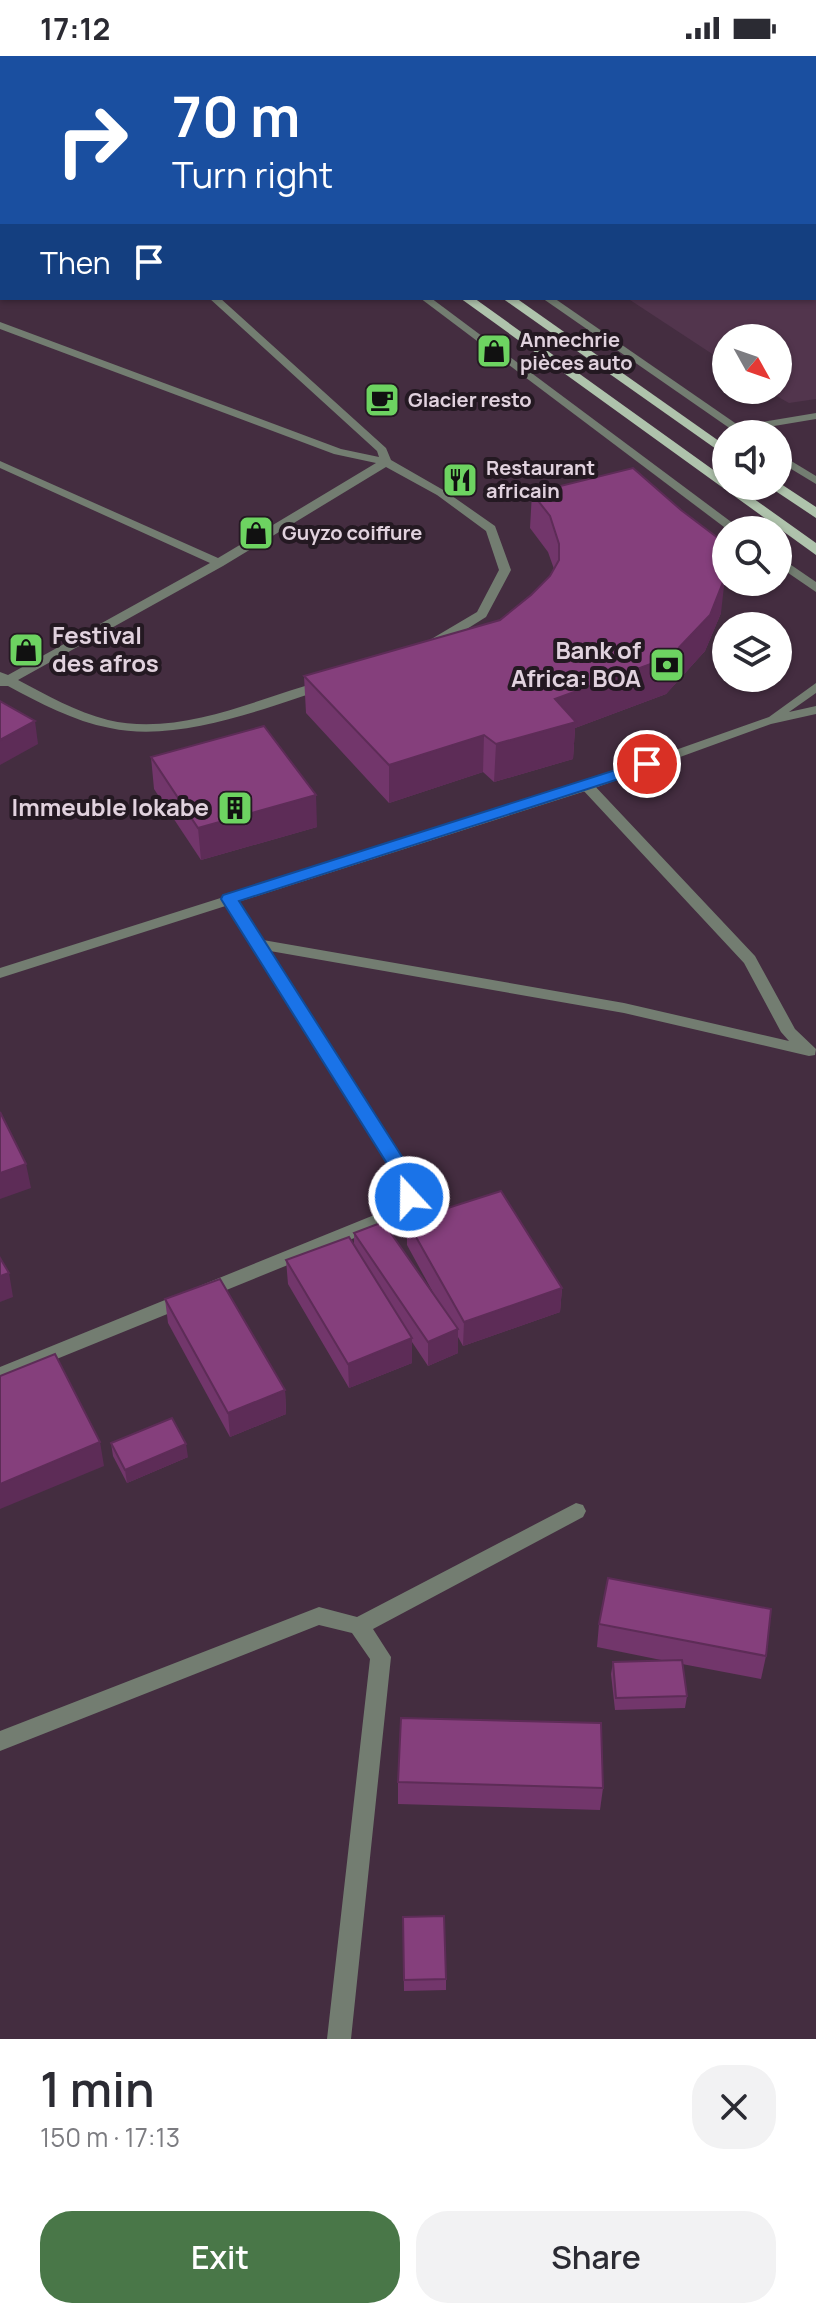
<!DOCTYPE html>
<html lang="en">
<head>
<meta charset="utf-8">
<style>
  :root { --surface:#fff; --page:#f2f2f3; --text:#2b2b33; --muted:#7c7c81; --accent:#497748 }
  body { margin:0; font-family:Manrope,sans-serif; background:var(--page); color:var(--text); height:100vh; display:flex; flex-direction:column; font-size:30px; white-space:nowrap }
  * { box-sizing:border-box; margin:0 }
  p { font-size:26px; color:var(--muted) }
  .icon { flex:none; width:44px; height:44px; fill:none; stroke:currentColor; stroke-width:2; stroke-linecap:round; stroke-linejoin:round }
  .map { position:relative; height:1983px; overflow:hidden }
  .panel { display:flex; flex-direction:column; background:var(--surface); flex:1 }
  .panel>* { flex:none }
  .hud { position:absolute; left:0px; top:0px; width:816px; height:244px; box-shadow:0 2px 6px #0004; background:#1a4fa0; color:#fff; overflow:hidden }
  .needle { width:52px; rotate:130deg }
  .tools { position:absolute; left:712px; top:268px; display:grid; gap:16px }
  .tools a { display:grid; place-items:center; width:80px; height:80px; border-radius:50%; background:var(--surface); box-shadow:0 2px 6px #0004; font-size:40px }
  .pin { position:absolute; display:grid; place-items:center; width:68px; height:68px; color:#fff; margin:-34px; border:4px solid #fff; border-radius:50%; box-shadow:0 2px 8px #0007 }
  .me { position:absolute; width:88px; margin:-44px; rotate:339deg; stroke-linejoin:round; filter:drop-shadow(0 0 6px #0008) }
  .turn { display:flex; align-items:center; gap:28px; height:168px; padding:0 40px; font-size:36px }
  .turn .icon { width:104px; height:104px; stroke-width:2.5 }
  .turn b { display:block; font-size:56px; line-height:68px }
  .then { display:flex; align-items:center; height:76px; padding:0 40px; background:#0003; gap:16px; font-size:30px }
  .round { display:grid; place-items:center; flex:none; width:84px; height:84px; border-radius:32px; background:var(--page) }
  .summary { display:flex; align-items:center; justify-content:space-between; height:136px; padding:0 40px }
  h1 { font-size:48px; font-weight:600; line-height:60px }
  .primary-button { display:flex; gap:16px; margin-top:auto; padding:16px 40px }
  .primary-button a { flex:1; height:92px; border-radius:32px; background:var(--accent); color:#fff; font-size:32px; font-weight:600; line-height:92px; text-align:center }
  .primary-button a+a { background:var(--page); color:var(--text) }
  .status { display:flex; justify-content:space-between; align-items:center; height:56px; padding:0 40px; background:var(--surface); direction:ltr }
  .status svg { height:22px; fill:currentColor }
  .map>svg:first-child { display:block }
  .built { fill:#52354d }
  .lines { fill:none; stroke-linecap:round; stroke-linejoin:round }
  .minor { fill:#737d71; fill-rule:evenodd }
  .tertiary { fill:#737d71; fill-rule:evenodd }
  .primary { fill:#afc3ac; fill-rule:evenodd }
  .wall { fill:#72366b }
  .shaded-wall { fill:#5d2c57 }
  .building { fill:#853f7c; stroke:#5d2c57; stroke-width:2 }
  .route { fill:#1a73e8; stroke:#114b97; stroke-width:2 }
  .labels { text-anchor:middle; stroke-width:8; stroke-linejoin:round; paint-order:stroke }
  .far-poi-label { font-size:20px; font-weight:bold; fill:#e1d2de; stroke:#241922; text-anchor:start }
  .poi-label { font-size:24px; font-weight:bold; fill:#e1d2de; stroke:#241922; text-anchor:end }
</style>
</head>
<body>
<div class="status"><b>17:12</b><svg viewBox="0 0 49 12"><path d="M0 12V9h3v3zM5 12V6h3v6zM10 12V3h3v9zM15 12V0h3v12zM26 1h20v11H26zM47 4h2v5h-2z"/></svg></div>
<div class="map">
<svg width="816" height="1983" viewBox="0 0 816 1983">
  <rect width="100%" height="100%" fill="#442d40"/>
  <polygon class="built" points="257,0 816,0 816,343 789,347 766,334 778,334 778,282 726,282 726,307 627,242 814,242 814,2"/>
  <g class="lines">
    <g class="minor">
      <polygon points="0,60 2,61 2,68 0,67"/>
      <rect x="0" y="201" width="2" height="6"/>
      <path d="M209,242h11l166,150 5,12 54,31 50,35 16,44 -25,47 -48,30h-10v-6l49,-29 22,-42 -13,-39 -49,-36 -51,-28 -163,99 -205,114c29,15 58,32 90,40 74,17 149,-22 218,-40l7,4 -2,3c-66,21 -152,56 -221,41 -37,-7 -70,-25 -102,-42h-8v-14l8,3 202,-112 -210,-95v-7l218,97 158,-95 -42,-9 -334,-125v-7l341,127 38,8 -2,-6z"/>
      <polygon points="816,357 816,363 738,376 732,373 738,370"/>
      <polygon points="587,726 592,727 755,900 795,973 816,993 815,999 809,1000 624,957 270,895 412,1117 418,1141 401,1163 0,1326 0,1311 389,1153 400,1140 398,1122 222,843 224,840 234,840 263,884 624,947 789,985 781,976 744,907 582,733 580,730 582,727"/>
      <polygon points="576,1447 583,1449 586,1455 583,1461 373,1573 391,1601 351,1983 327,1983 370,1603 352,1577 319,1569 0,1695 0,1675 319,1551 357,1561"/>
    </g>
    <g class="tertiary">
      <polygon points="90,0 99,0 101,2 92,2"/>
      <polygon points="420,242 431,242 742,474 728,474"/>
      <polygon points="542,242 554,242 751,378 738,378"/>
      <polygon points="778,397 816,420 816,428 778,405"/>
      <polygon points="778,500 816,526 816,536 778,510"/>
      <polygon points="816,627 816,637 789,656 816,650 816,658 771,668 592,733 0,922 0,912 582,727 769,661"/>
    </g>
    <g class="primary">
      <polygon points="120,0 132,0 133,2 121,2"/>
      <polygon points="166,0 178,0 179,2 167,2"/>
      <polygon points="460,242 474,242 726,423 726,430 736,430 816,487 816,499"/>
      <polygon points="502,242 516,242 726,390 726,400"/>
      <polygon points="778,426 816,451 816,462 768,430 778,430"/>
    </g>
  </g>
  <g class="wall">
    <polygon points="0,0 67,2 2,2 2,32 0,31"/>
    <polygon points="816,39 816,231 814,229 814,40"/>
    <polygon points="0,85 2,86 2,174 0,174"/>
    <polygon points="532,437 721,557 705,595 666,638 575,672 573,703 494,726 483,716 389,747 306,657 304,620 500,564 531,539 550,520 554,513 548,496 530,472"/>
    <polygon points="151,701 317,771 201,804 154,733"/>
    <polygon points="407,1165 562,1232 560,1256 463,1290 458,1281 458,1297 428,1310 412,1286 412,1307 349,1332 288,1228 286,1204 354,1190 354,1177 435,1240 407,1189"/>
    <polygon points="165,1243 285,1334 286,1358 230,1381 168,1267"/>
    <polygon points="111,1387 188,1401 127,1427 113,1400"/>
    <polygon points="599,1568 766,1600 761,1623 682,1608 687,1640 685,1652 615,1654 611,1618 613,1606 666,1605 597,1591"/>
    <polygon points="398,1726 603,1732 600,1754 398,1748"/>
    <polygon points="403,1861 446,1923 446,1934 404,1935"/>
  </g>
  <g class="shaded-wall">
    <polygon points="2,146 2,174 0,174 0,147"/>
    <polygon points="725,521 721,557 705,595 666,638 575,672 573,703 494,726 496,688 555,643"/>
    <polygon points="35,665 38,688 0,709 0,684"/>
    <polygon points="484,679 483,716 389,747 389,709"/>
    <polygon points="316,739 317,771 201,804 198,772"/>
    <polygon points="26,1108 31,1132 0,1143 0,1117"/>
    <polygon points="9,1217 13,1241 0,1246 0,1220"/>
    <polygon points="562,1232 560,1256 463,1290 464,1266"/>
    <polygon points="458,1273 458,1297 428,1310 428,1286"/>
    <polygon points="412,1282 412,1307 349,1332 348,1308"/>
    <polygon points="285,1334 286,1358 230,1381 228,1357"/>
    <polygon points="100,1386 104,1410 0,1453 0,1428"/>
    <polygon points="186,1388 188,1401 127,1427 125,1414"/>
  </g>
  <g class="building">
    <polygon points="0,0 39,0 41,2 2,2 2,9 0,9"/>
    <polygon points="50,0 65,0 67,2 52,2"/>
    <polygon points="341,0 415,0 418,2 338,2 336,1"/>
    <polygon points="816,39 816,196 814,195 814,40"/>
    <polygon points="0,85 2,86 2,122 0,121"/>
    <polygon points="633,412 681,454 718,482 725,521 710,559 670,601 555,643 576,666 496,688 484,679 389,709 304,620 500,564 531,539 550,520 559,504 559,488 550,460 532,437"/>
    <polygon points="0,645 35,665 0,684"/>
    <polygon points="264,670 316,739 198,772 151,701"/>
    <polygon points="0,1056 26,1108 0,1117"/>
    <polygon points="501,1135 562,1232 464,1266 407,1165"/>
    <polygon points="383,1166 458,1273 428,1286 354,1177"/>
    <polygon points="349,1181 412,1282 348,1308 286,1204"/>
    <polygon points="0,1202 9,1217 0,1220"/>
    <polygon points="220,1223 285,1334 228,1357 165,1243"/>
    <polygon points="55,1298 100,1386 0,1428 0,1320"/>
    <polygon points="172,1362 186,1388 125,1414 111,1387"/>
    <polygon points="608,1522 771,1553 766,1600 599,1568"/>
    <polygon points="682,1604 687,1640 616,1642 613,1606"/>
    <polygon points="401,1662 601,1667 603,1732 398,1726"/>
    <polygon points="444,1860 446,1923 404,1924 403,1861"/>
  </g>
  <polygon class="route" points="647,704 655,708 653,712 239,845 415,1121 418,1141 409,1148 402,1146 396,1122 221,843 223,839"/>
  <defs>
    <symbol id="shop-square" viewBox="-11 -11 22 22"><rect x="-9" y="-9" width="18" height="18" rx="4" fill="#6dd361" stroke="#241922"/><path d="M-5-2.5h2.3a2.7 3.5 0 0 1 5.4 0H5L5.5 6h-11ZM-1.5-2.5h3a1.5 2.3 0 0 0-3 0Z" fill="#111"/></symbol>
    <symbol id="cafe-square" viewBox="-11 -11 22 22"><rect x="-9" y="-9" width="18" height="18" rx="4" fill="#6dd361" stroke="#241922"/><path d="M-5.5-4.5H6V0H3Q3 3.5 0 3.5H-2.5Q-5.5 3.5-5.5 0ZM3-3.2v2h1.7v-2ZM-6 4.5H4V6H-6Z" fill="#111"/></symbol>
    <symbol id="restaurant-square" viewBox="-11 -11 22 22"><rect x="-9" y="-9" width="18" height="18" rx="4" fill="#6dd361" stroke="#241922"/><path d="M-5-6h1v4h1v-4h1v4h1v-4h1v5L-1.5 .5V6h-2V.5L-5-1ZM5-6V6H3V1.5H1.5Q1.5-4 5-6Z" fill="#111"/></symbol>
    <symbol id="bank-square" viewBox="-11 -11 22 22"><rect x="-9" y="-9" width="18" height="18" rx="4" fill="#6dd361" stroke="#241922"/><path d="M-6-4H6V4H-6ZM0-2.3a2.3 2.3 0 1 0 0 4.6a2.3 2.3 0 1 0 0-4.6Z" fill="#111"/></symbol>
    <symbol id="building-square" viewBox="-11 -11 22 22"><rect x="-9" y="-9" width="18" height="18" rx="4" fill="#6dd361" stroke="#241922"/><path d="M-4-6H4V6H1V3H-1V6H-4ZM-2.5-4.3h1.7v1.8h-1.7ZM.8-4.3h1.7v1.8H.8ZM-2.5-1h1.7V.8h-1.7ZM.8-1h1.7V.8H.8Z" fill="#111"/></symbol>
  </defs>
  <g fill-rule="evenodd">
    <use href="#shop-square" x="474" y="275" width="40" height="40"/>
    <use href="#cafe-square" x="362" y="324" width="40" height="40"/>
    <use href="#restaurant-square" x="440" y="404" width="40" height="40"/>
    <use href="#shop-square" x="236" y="457" width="40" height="40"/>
    <use href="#shop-square" x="6" y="574" width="40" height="40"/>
    <use href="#bank-square" x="647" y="589" width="40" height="40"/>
    <use href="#building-square" x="215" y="732" width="40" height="40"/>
  </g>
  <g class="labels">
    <g class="far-poi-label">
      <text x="520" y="291">Annechrie<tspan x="520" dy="23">pièces auto</tspan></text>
      <text x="408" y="351">Glacier resto</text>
      <text x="486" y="419">Restaurant<tspan x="486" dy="23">africain</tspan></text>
      <text x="282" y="484">Guyzo coiffure</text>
    </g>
    <g class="poi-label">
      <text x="52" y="588" text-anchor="start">Festival<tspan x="52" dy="28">des afros</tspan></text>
      <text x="641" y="603">Bank of<tspan x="641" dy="28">Africa: BOA</tspan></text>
      <text x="209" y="760">Immeuble lokabe</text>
    </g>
  </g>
</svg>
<div class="tools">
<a><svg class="needle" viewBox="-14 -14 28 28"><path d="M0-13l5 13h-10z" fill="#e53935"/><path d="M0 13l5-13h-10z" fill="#7c7c81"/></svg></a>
<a><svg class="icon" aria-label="sound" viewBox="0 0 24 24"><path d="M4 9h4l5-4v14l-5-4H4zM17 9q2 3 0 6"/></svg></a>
<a><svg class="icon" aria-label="search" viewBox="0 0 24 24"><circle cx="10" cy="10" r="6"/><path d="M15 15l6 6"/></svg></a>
<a><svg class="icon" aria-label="layers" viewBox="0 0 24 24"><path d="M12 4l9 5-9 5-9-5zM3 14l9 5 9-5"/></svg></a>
</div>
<div class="pin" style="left:647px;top:708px;background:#d93025"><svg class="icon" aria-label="arrive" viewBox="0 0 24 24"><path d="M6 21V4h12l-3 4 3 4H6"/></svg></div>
<svg class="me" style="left:409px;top:1141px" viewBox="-20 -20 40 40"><circle r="17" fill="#1a73e8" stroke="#fff" stroke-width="3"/><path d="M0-11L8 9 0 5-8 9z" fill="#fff"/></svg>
<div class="hud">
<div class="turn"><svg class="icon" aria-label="right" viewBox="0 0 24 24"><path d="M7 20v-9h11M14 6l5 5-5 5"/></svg><div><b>70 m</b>Turn right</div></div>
<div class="then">Then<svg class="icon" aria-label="arrive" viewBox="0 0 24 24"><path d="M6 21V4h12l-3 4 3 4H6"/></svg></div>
</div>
</div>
<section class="panel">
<div class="summary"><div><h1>1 min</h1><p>150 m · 17:13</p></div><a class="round"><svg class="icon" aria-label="close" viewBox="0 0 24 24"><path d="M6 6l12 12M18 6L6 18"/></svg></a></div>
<div class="primary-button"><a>Exit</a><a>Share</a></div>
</section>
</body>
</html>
